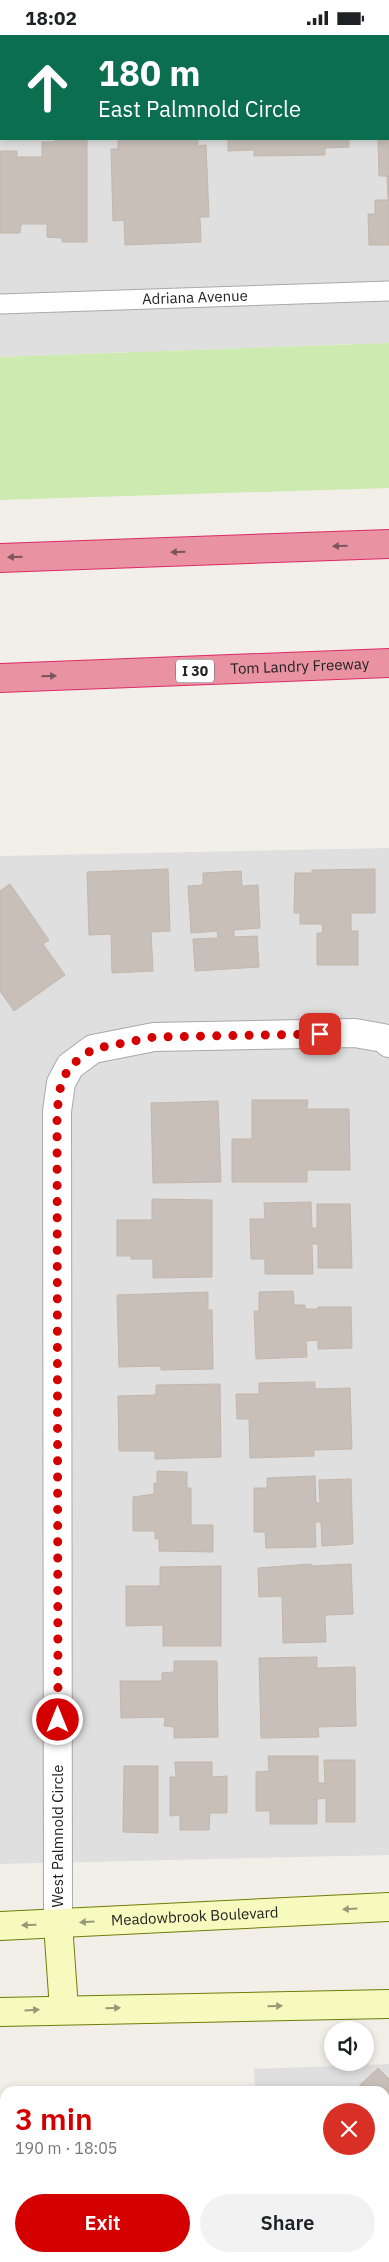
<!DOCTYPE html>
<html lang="en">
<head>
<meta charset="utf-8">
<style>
  :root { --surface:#fff; --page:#f2f2f2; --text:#202124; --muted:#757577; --accent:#d40000 }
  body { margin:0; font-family:"IBM Plex Sans",sans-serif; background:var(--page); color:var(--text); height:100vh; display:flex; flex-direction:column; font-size:19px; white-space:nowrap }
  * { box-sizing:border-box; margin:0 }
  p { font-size:16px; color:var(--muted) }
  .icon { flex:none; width:28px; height:28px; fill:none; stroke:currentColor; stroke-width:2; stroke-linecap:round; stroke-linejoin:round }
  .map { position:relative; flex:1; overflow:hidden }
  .details { position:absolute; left:0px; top:2051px; width:390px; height:176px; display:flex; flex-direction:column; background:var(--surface); border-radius:15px 15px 0 0; box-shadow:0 2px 8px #0003 }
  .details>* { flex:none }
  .hud { position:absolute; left:0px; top:0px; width:390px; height:105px; box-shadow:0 2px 8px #0003; background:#0b6e4f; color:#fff; overflow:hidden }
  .buttons { position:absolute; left:324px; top:1986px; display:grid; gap:10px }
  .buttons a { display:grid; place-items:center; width:50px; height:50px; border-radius:50%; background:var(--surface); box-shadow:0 2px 8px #0003; font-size:25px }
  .pin { position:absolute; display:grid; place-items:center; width:42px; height:42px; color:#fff; margin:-21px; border-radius:10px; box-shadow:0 2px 8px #0006 }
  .me { position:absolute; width:55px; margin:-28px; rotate:0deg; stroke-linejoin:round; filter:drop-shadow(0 0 4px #0008) }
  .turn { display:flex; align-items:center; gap:18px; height:105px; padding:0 15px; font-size:22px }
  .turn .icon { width:65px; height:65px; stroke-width:2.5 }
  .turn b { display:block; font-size:35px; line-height:42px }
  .round { display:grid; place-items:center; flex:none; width:52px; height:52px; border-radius:26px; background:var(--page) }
  .summary { display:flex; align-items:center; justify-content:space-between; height:85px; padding:0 15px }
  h1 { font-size:30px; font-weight:600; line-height:38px; color:var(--accent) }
  .button { display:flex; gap:10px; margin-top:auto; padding:10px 15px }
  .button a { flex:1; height:58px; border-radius:30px; background:var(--accent); color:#fff; font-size:20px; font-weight:600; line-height:58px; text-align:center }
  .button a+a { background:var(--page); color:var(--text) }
  .status { display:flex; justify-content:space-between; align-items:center; height:35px; padding:0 25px; background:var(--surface); direction:ltr }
  .status svg { height:14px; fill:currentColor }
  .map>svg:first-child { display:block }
  .residential { fill:#e0dfdf; fill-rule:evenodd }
  .grass { fill:#cdebb0 }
  .building { fill:#c7bfb8; stroke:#c4b6ab }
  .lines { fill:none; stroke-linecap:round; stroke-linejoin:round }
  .lane-casing { stroke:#a9a9a9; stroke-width:21 }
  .street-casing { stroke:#a9a9a9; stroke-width:30 }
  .secondary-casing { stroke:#707d05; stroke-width:30 }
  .highway-casing { stroke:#dc2a67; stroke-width:30 }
  .lane { stroke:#fff; stroke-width:19 }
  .street { stroke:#fff; stroke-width:28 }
  .secondary { stroke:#f7fabf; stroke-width:28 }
  .highway { stroke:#e892a2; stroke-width:28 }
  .oneway { fill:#7b545c }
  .oneway2 { fill:#979978 }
  .route { stroke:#d40000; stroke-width:9; stroke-dasharray:0 16.2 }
  .labels { text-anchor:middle; stroke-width:5; stroke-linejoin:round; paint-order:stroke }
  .shield { fill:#fff; stroke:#646464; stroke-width:1 }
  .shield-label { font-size:14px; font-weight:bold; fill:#222 }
  .street-label { font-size:15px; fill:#222; stroke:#fff }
</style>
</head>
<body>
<div class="status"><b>18:02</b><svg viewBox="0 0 49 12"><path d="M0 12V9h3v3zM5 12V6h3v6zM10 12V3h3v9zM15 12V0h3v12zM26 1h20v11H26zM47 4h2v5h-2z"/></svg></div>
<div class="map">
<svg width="389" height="2227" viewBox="0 0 389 2227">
  <rect width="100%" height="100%" fill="#f2efe9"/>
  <g class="residential">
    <path d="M0,0h389v308l-389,14zM1,1h388v103h-388z"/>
    <polygon points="389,813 389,1820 0,1829 0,821"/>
    <polygon points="389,2029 389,2227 259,2227 259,2222 385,2222 385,2056 255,2056 254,2034"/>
  </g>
  <polygon class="grass" points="389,308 389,453 0,465 0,322"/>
  <g class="building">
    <polygon points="389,12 389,210 369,210 368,179 375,179 375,165 388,165 387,141 379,141 378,104 389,104"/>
    <polygon points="55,104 87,104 87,207 62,207 62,203 47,202 47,189 21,189 20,198 0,198 0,116 17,116 17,122 42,122 42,107 55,107"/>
    <polygon points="118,104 198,104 198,111 206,110 209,182 200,182 201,207 125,210 124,185 113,186 111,114 118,114"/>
    <polygon points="228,104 349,104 349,112 325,113 325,120 254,121 254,115 228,116"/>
    <polygon points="168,834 170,896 151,897 153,936 112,938 111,899 89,900 87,837"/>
    <polygon points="375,834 375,878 351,878 351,896 358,896 358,930 317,930 317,898 323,898 322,889 300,889 300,878 294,878 295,838 312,838 312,835"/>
    <polygon points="241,836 242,851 258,850 260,893 234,895 234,902 257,901 259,932 195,936 193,904 218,903 217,896 191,898 188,851 203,850 203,838"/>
    <polygon points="10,849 49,905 43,909 65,940 14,976 0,956 0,856"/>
    <polygon points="252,1065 308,1065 307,1074 349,1074 350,1135 307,1135 307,1147 232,1147 232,1104 252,1104"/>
    <polygon points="218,1066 221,1147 153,1148 151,1068"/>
    <polygon points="152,1164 212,1165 212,1242 153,1243 153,1224 131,1224 131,1221 117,1221 117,1185 152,1185"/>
    <polygon points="311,1167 312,1193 317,1193 317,1169 350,1169 352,1233 318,1233 318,1209 312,1209 313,1239 265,1239 265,1224 251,1224 250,1184 265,1184 264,1168"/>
    <polygon points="293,1256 294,1270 305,1270 305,1274 318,1274 318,1272 351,1272 352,1313 318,1314 318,1305 306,1306 307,1322 256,1324 254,1276 259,1276 259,1257"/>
    <polygon points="208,1257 208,1275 212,1275 213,1334 161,1335 161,1331 119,1332 117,1260"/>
    <polygon points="315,1347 315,1354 350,1353 352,1414 314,1415 314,1421 250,1423 249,1384 237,1384 236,1359 259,1359 259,1348"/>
    <polygon points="220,1349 221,1422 155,1424 155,1416 119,1416 118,1361 156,1360 156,1350"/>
    <polygon points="157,1436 187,1437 187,1453 191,1453 191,1490 213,1490 213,1517 159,1516 159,1504 155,1504 155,1496 133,1496 133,1462 154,1459 154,1448 157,1449"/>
    <polygon points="315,1441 316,1468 320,1468 319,1445 351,1444 353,1509 322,1511 321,1487 315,1487 316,1512 266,1513 265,1497 254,1497 254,1453 267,1453 267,1443"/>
    <polygon points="311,1529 311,1531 351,1529 353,1579 325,1580 326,1607 283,1608 282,1561 259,1562 258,1533"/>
    <polygon points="221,1531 221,1611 163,1611 163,1590 126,1591 126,1551 160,1551 160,1532"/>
    <polygon points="317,1622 317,1633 355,1632 356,1691 318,1692 319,1702 261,1703 259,1623"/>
    <polygon points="174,1626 217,1626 218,1702 174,1703 174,1692 164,1691 165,1682 121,1683 120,1646 162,1646 162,1638 174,1637"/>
    <polygon points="268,1721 318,1721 318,1748 325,1748 324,1725 355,1725 355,1787 326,1787 326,1763 317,1764 317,1789 270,1789 270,1776 256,1776 256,1737 269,1736"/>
    <polygon points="175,1727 212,1727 212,1742 227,1741 227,1778 210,1778 209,1795 180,1795 180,1780 170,1781 170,1742 176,1742"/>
    <polygon points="124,1731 158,1731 158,1798 123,1797"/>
    <polygon points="378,2033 389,2044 389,2098 385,2102 385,2056 354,2056"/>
    <polygon points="385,2105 389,2109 389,2125 385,2129"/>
    <polygon points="385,2176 389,2176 389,2227 337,2227 337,2222 385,2222"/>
  </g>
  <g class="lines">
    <defs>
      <g id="lane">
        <path id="s1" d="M0,269l389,-13"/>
      </g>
      <polyline id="street" points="58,1889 57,1076 61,1048 70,1031 93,1014 154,1002 355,998 383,1003 389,1008"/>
      <g id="secondary">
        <polyline points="58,1889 64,1974"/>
        <path id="s2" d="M0,1891l389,-19"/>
        <polyline points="0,1977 389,1969"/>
      </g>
      <g id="highway">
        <polyline points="0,523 389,509"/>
        <path id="s3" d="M0,643l389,-15"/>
      </g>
    </defs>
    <use href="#lane" class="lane-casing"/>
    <use href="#street" class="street-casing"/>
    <use href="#secondary" class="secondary-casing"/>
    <use href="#highway" class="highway-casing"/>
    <use href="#lane" class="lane"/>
    <use href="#street" class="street"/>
    <use href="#secondary" class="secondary"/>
    <use href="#highway" class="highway"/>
  </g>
  <defs><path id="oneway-solid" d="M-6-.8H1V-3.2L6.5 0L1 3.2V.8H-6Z" transform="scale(1.25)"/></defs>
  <g class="oneway">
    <use href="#oneway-solid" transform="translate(340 511) rotate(178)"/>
    <use href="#oneway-solid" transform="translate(178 517) rotate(178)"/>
    <use href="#oneway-solid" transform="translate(15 522) rotate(178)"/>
    <use href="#oneway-solid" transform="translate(49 641) rotate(-2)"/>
  </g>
  <g class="oneway2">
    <use href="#oneway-solid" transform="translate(350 1874) rotate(177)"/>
    <use href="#oneway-solid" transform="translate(87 1887) rotate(177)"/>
    <use href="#oneway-solid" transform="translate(29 1890) rotate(178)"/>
    <use href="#oneway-solid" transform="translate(275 1971) rotate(-1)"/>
    <use href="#oneway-solid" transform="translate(113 1973) rotate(-1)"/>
    <use href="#oneway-solid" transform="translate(32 1975) rotate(-3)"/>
  </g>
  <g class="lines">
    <polyline class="route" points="58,1685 57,1076 61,1048 70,1031 93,1014 154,1002 320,999"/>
  </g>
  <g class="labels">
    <rect class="shield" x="176" y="624.5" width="38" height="23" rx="4"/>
    <g class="shield-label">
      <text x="195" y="641">I 30</text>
    </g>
    <g class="street-label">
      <text dy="5" stroke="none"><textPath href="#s1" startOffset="195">Adriana Avenue</textPath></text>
      <text dy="5" stroke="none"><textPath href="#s3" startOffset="300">Tom Landry Freeway</textPath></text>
      <text transform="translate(58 1801) rotate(-90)" y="5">West Palmnold Circle</text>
      <text dy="5" stroke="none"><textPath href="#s2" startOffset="195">Meadowbrook Boulevard</textPath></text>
    </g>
  </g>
</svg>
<div class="buttons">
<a><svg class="icon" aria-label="sound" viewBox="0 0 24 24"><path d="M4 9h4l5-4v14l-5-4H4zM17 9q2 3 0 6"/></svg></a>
</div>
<div class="pin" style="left:320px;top:999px;background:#d93025"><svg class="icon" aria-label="arrive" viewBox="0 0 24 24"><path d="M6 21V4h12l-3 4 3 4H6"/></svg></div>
<svg class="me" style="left:58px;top:1685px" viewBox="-20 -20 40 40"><circle r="17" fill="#d40000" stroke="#fff" stroke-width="3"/><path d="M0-11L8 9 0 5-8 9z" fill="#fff"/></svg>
<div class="hud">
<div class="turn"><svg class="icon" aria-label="ahead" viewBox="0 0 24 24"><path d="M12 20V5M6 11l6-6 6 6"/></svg><div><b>180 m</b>East Palmnold Circle</div></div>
</div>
<section class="details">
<div class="summary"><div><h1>3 min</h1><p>190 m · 18:05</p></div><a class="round" style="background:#d93025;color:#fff"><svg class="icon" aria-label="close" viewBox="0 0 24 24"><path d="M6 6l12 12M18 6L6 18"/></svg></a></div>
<div class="button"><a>Exit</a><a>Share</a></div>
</section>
</div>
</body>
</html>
